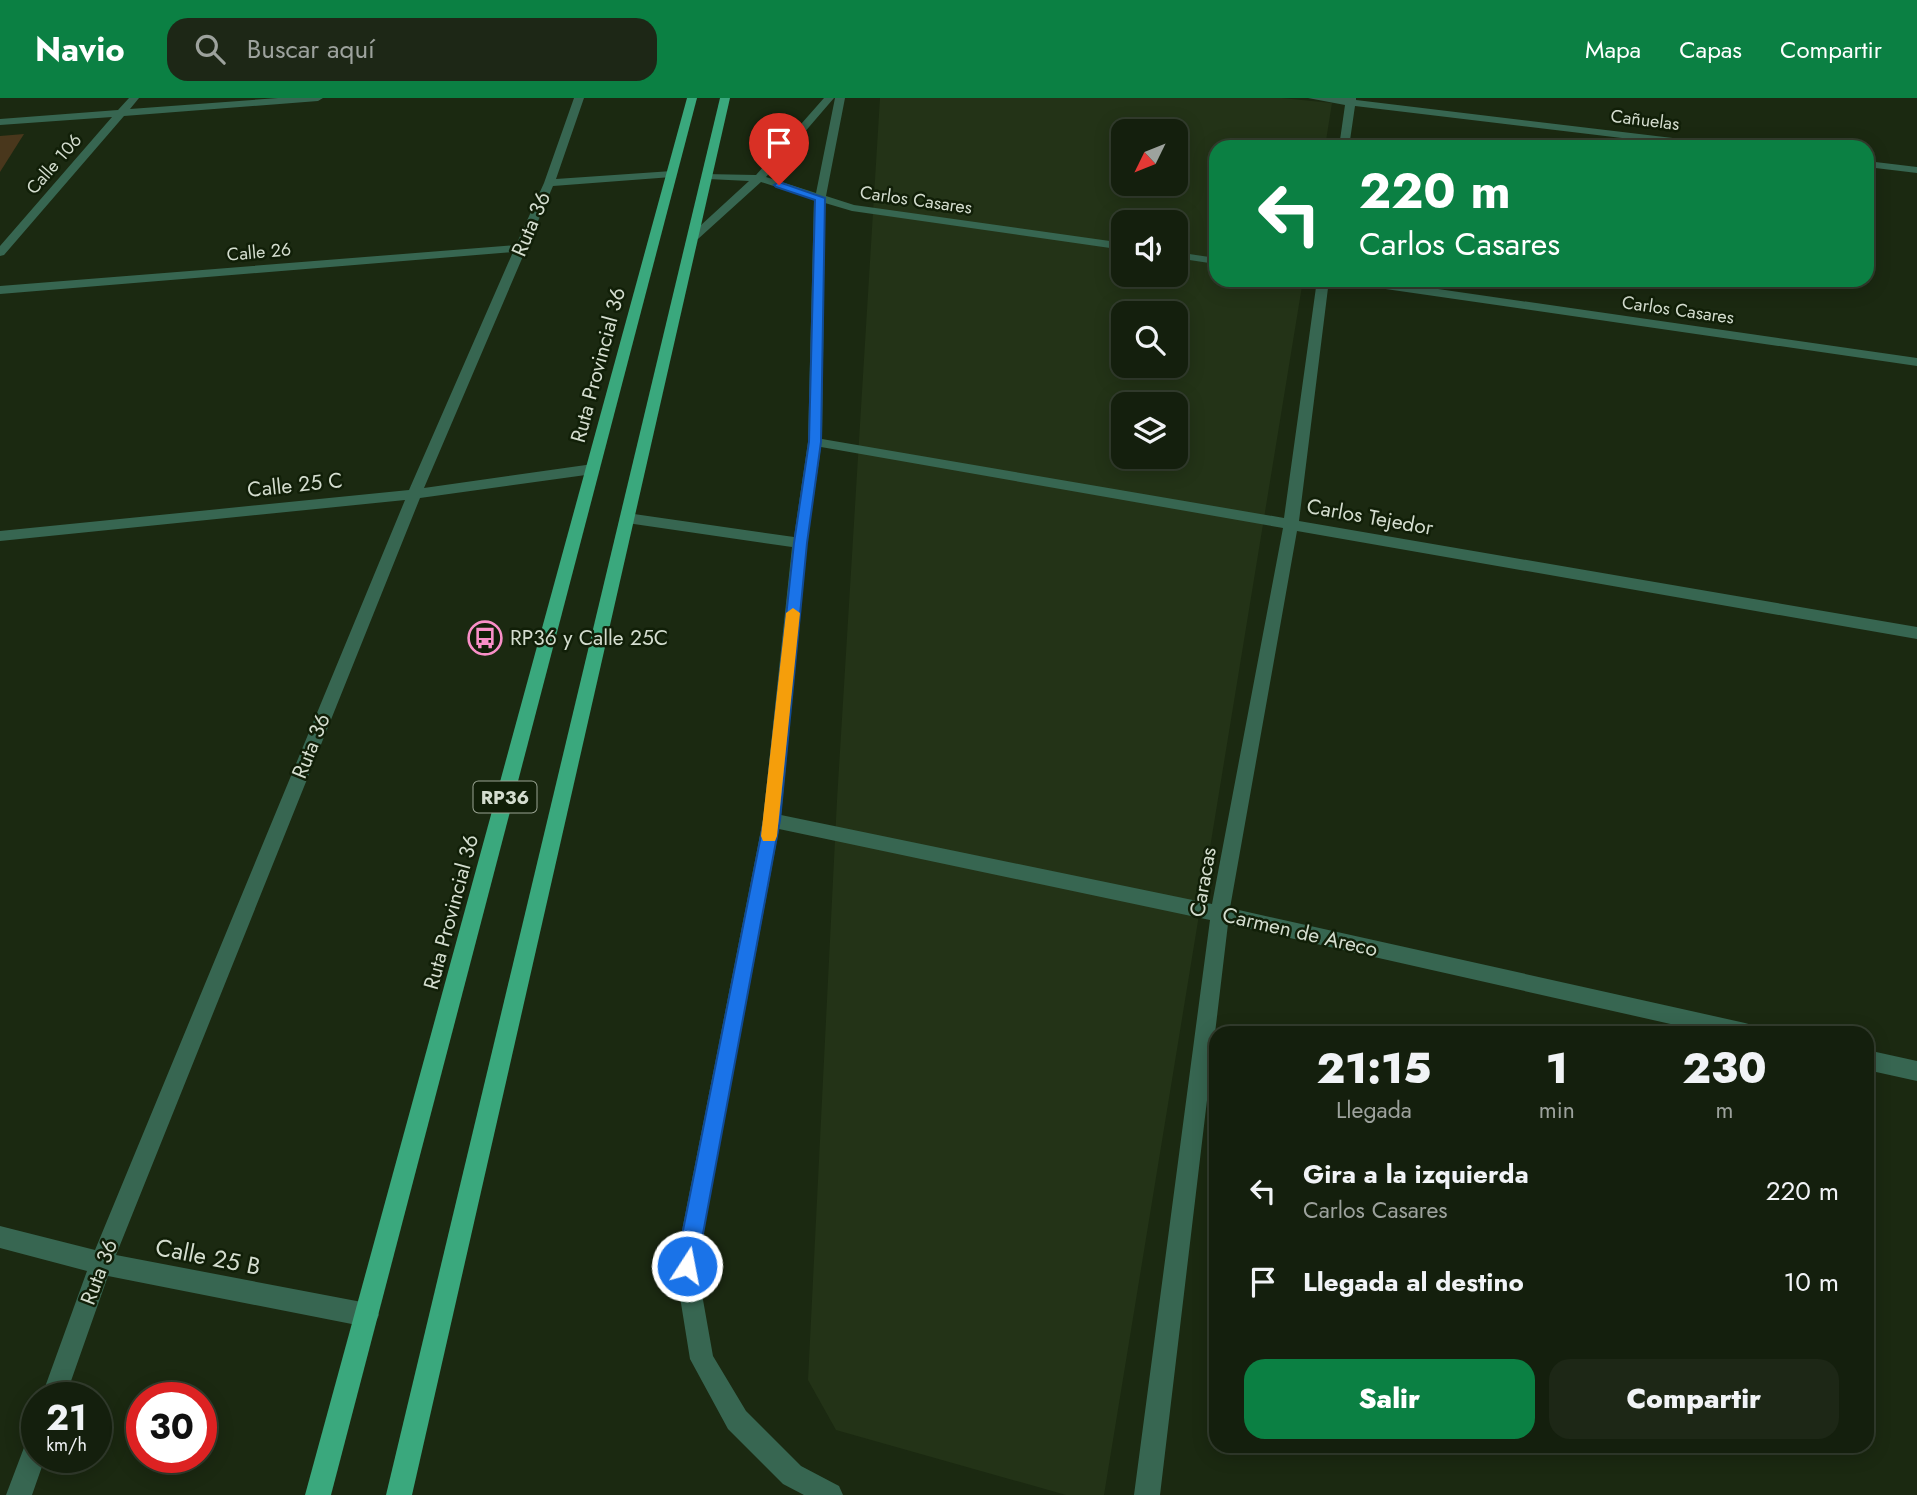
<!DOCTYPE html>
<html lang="es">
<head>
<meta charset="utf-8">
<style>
  :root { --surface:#141f0d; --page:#1d2716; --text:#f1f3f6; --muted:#9da29d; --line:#333d2e; --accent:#0b8043 }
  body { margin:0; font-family:Jost,sans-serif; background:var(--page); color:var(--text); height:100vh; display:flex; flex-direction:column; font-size:26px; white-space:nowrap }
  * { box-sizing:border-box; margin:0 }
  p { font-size:23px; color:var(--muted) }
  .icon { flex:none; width:38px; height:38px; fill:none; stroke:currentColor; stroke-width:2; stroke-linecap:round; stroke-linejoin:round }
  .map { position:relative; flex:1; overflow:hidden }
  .sheet { position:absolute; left:1209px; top:928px; width:665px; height:427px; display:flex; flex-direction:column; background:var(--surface); border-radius:21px; box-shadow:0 4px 18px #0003,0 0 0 2px var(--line) }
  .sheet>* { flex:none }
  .guide { position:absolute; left:1209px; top:42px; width:665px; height:147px; border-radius:21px; box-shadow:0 4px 18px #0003,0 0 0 2px var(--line); background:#0b8043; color:#fff; overflow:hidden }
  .needle { width:46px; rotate:227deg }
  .controls { position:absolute; left:1111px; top:21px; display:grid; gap:14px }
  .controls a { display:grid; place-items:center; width:77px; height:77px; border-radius:14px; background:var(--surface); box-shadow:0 4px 18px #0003,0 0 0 2px var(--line); font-size:35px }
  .speed { position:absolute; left:21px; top:1284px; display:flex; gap:14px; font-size:35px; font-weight:700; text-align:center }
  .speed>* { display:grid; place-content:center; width:91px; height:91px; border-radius:50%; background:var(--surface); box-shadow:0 4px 18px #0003,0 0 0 2px var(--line); line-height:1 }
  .speed small { font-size:18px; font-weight:400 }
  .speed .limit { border:10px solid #d22; background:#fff; color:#111 }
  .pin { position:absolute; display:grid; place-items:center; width:60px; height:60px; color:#fff; margin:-72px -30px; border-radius:50% 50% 50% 0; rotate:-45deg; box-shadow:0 0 7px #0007 }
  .pin .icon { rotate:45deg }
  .me { position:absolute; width:77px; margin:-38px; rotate:11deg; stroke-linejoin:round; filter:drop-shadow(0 0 5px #0008) }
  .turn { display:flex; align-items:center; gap:24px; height:147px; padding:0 35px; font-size:32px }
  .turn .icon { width:91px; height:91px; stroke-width:2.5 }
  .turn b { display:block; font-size:49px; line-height:60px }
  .eta { display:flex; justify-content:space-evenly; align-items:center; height:119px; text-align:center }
  .eta b { font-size:42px; font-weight:800; line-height:49px }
  .cta { display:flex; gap:14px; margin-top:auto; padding:14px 35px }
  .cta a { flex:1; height:80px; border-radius:21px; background:var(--accent); color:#fff; font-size:28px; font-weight:800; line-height:80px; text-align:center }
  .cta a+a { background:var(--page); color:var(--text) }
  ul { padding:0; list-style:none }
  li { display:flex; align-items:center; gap:21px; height:91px; padding:0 35px }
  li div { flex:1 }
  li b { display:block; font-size:26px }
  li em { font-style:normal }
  header { display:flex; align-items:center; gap:42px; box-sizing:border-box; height:98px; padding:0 35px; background:var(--accent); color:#fff }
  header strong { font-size:33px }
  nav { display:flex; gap:38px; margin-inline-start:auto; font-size:24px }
  .search { width:490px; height:63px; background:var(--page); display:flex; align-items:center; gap:18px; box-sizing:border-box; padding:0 24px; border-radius:21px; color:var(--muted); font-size:26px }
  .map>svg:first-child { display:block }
  .built { fill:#233317; fill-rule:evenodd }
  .green { fill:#49371c }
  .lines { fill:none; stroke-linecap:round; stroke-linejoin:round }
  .minor { fill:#376651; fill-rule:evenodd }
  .major { fill:#3aa87d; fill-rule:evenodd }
  .route { fill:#1a73e8; stroke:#114b97; stroke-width:2 }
  .slow { fill:#f59e0b }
  .labels { text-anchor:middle; stroke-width:5; stroke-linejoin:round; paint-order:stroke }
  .far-street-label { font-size:18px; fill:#d4ddcf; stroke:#111f08 }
  .shield { fill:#111f08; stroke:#9aa493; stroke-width:2 }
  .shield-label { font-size:19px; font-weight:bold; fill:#d4ddcf }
  .street-label { font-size:21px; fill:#d4ddcf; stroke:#111f08 }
  .poi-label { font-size:21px; fill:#d4ddcf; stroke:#111f08; text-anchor:start }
  .near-street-label { font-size:24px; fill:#d4ddcf; stroke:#111f08 }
</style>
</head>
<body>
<header>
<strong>Navio</strong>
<div class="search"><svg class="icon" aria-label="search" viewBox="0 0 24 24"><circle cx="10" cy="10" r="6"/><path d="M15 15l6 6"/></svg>Buscar aquí</div>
<nav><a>Mapa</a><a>Capas</a><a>Compartir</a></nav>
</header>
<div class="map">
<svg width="1917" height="1397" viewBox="0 0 1917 1397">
  <rect width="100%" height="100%" fill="#1b2911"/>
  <path class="built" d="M880,0h402l50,5 -7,44h-109v133h87l-199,1215h-38l-230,-65 -28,-50 29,-580zM1124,33h52v53h-52zM1124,124h52v53h-52zM1124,215h52v53h-52zM1124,306h52v53h-52z"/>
  <polygon class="green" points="24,36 0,74 0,38"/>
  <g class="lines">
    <g class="minor">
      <polygon points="129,0 139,0 130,11 278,0 323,0 318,3 124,18 4,157 0,158 0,148 112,19 0,27 0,21 118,12"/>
      <polygon points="574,0 584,0 556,81 672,73 677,76 672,79 553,88 424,390 593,366 600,371 593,376 420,400 116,1157 367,1205 375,1209 379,1217 375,1225 367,1229 108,1178 65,1300 41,1300 87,1173 0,1150 0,1128 95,1152 405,402 0,443 0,433 409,392 513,154 0,196 0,188 516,147 544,85"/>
      <path d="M824,0h10l-68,79 50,16 19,-95h10l-19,98 28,9 270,38v7l-272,-39 -27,-8 -3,236 462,79 33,-238h12l-30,241 618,106v12l-620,-108 -67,377 515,115 7,2 3,7h-49l-478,-108 -68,571h-26l76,-575 -431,-91 -82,437 16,90 33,55 55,55 38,20 4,9h-39l-21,-11 -55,-55 -38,-70 -15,-93 88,-446 29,-273 -165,-24 -7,-5 7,-5 167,24 14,-95 6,-243 -53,-17 -63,57 -10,-2 61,-56 -41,-2 -4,-1v-4l52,1zM821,349l462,81 -71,376 -431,-89 26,-272z"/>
      <polygon points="1308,0 1356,0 1356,2 1723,46 1728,49 1697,49 1355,8 1349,49 1339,49 1345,7"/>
      <polygon points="1867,63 1917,69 1917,75 1867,69"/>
      <polygon points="1176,154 1216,160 1216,166 1176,160"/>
      <polygon points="1345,182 1376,182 1917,260 1917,268 1351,186"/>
      <polygon points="1867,952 1917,963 1917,983 1867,972"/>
      <polygon points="37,1336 37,1360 45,1360 32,1397 6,1397 28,1339"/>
    </g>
    <g class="major">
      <polygon points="687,0 697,0 331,1397 305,1397"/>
      <polygon points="720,0 730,0 412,1397 386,1397"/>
    </g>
  </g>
  <polygon class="route" points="779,84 825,100 821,344 807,445 780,722 697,1168 694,1176 687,1179 679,1176 676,1168 764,722 794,445 809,344 815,102 776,89 774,87"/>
  <polygon class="slow" points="793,510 800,515 777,738 775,743 763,743 761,738 786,515"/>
  <defs>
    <symbol id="bus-ring" viewBox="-11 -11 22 22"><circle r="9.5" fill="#111f08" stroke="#f98fc8" stroke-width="1.5"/><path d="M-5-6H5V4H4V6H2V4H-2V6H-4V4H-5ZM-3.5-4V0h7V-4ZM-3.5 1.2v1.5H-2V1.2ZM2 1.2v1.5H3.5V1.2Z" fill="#f98fc8"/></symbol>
  </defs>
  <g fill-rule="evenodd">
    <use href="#bus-ring" x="466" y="521" width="38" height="38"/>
  </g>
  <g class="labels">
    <g class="far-street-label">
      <text transform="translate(1645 22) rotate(7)" y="6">Cañuelas</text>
      <text transform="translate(54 66) rotate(-49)" y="6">Calle 106</text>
      <text transform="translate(916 102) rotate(8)" y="6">Carlos Casares</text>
      <text transform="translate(259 154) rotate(-5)" y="6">Calle 26</text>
      <text transform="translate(1678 212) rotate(8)" y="6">Carlos Casares</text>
    </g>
    <rect class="shield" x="473.5" y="683.5" width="63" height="31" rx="5"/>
    <g class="shield-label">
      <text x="505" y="706">RP36</text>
    </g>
    <g class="street-label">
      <text transform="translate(531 126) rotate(-67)" y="7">Ruta 36</text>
      <text transform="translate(598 267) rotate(-75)" y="7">Ruta Provincial 36</text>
      <text transform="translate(295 387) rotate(-6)" y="7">Calle 25 C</text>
      <text transform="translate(1370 419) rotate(10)" y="7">Carlos Tejedor</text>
      <text transform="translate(311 648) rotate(-68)" y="7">Ruta 36</text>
      <text transform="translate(1203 784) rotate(-80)" y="7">Caracas</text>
      <text transform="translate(451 814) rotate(-75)" y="7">Ruta Provincial 36</text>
      <text transform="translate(1300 834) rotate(13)" y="7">Carmen de Areco</text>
      <text transform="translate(99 1174) rotate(-69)" y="7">Ruta 36</text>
    </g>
    <g class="poi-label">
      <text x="510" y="547">RP36 y Calle 25C</text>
    </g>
    <g class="near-street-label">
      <text transform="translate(208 1159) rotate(11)" y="8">Calle 25 B</text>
    </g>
  </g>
</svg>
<div class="controls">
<a><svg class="needle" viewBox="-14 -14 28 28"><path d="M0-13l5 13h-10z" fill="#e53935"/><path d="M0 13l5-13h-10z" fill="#9da29d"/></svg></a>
<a><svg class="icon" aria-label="sound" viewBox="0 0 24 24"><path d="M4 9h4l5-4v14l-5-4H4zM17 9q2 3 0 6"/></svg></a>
<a><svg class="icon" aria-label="search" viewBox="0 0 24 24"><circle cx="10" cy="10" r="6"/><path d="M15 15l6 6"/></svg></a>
<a><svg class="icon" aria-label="layers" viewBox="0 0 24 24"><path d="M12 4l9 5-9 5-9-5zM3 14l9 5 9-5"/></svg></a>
</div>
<div class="speed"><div>21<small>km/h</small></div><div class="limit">30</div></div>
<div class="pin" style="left:779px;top:87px;background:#d93025"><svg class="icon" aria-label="arrive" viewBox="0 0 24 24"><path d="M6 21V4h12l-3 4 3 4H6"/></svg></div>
<svg class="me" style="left:687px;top:1168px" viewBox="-20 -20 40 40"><circle r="17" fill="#1a73e8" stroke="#fff" stroke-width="3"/><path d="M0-11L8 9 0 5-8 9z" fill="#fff"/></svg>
<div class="guide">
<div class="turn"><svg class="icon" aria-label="left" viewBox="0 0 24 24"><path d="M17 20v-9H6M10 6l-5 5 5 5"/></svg><div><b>220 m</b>Carlos Casares</div></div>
</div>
<section class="sheet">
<div class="eta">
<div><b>21:15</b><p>Llegada</p></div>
<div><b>1</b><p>min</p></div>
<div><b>230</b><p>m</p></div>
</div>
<ul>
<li><svg class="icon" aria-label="left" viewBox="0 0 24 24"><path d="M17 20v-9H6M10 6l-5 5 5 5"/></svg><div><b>Gira a la izquierda</b><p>Carlos Casares</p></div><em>220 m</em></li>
<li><svg class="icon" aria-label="arrive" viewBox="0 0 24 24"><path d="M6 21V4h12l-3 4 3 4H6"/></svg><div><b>Llegada al destino</b></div><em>10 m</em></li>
</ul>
<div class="cta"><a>Salir</a><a>Compartir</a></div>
</section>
</div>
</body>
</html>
